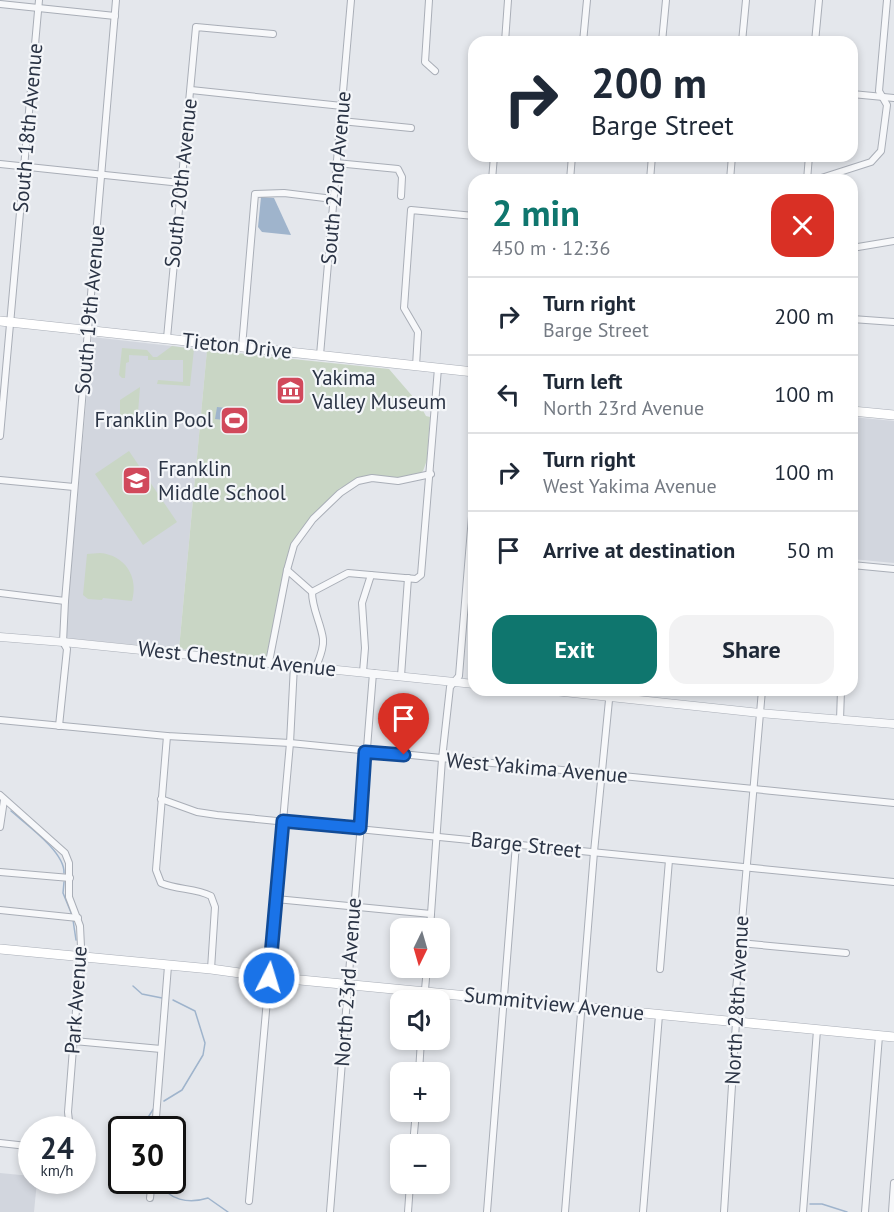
<!DOCTYPE html>
<html lang="en">
<head>
<meta charset="utf-8">
<style>
  :root { --surface:#fff; --page:#f2f2f3; --text:#1f2937; --muted:#747a83; --line:#e0e1e3; --accent:#0f766e }
  body { margin:0; font-family:"PT Sans",sans-serif; background:var(--page); color:var(--text); height:100vh; display:flex; flex-direction:column; font-size:22px; white-space:nowrap }
  * { box-sizing:border-box; margin:0 }
  p { font-size:20px; color:var(--muted) }
  .icon { flex:none; width:33px; height:33px; fill:none; stroke:currentColor; stroke-width:2; stroke-linecap:round; stroke-linejoin:round }
  .map { position:relative; flex:1; overflow:hidden }
  .panel { position:absolute; left:468px; top:174px; width:390px; height:522px; display:flex; flex-direction:column; background:var(--surface); border-radius:18px; box-shadow:0 3px 9px #0003 }
  .panel>* { flex:none }
  .hud { position:absolute; left:468px; top:36px; width:390px; height:126px; border-radius:18px; box-shadow:0 3px 9px #0003; background:#fff; color:var(--text); overflow:hidden }
  .needle { width:39px; rotate:185deg }
  .buttons { position:absolute; left:390px; top:918px; display:grid; gap:12px }
  .buttons a { display:grid; place-items:center; width:60px; height:60px; border-radius:12px; background:var(--surface); box-shadow:0 3px 9px #0003; font-size:30px }
  .speed { position:absolute; left:18px; top:1116px; display:flex; gap:12px; font-size:30px; font-weight:700; text-align:center }
  .speed>* { display:grid; place-content:center; width:78px; height:78px; border-radius:50%; background:var(--surface); box-shadow:0 3px 9px #0003; line-height:1 }
  .speed small { font-size:15px; font-weight:400 }
  .speed .limit { border:3px solid #111; border-radius:9px; background:#fff; color:#111 }
  .pin { position:absolute; display:grid; place-items:center; width:51px; height:51px; color:#fff; margin:-62px -26px; border-radius:50% 50% 50% 0; rotate:-45deg; box-shadow:0 0 6px #0007 }
  .pin .icon { rotate:45deg }
  .me { position:absolute; width:66px; margin:-33px; rotate:5deg; stroke-linejoin:round; filter:drop-shadow(0 0 4px #0008) }
  .turn { display:flex; align-items:center; gap:21px; height:126px; padding:0 24px; font-size:27px }
  .turn .icon { width:78px; height:78px; stroke-width:2.5 }
  .turn b { display:block; font-size:42px; line-height:51px }
  .round { display:grid; place-items:center; flex:none; width:63px; height:63px; border-radius:18px; background:var(--page) }
  .summary { display:flex; align-items:center; justify-content:space-between; height:102px; padding:0 24px }
  h1 { font-size:36px; font-weight:800; line-height:45px; color:var(--accent) }
  .cta { display:flex; gap:12px; margin-top:auto; padding:12px 24px }
  .cta a { flex:1; height:69px; border-radius:18px; background:var(--accent); color:#fff; font-size:24px; font-weight:800; line-height:69px; text-align:center }
  .cta a+a { background:var(--page); color:var(--text) }
  ul { padding:0; list-style:none }
  li { display:flex; align-items:center; gap:18px; height:78px; padding:0 24px; border-top:2px solid var(--line) }
  li div { flex:1 }
  li b { display:block; font-size:22px }
  li em { font-style:normal }
  .map>svg:first-child { display:block }
  .built { fill:#d2d6de }
  .green { fill:#c9d6c5 }
  .water { fill:#9fb4cc }
  .lines { fill:none; stroke-linecap:round; stroke-linejoin:round }
  .stream { stroke:#9fb4cc; stroke-width:1.5 }
  .minor-casing { stroke:#a9aeb7; stroke-width:8 }
  .tertiary-casing { stroke:#a9aeb7; stroke-width:9 }
  .secondary-casing { stroke:#a9aeb7; stroke-width:10 }
  .minor { stroke:#f7f8fa; stroke-width:6 }
  .tertiary { stroke:#f7f8fa; stroke-width:8 }
  .secondary { stroke:#fff; stroke-width:9 }
  .route-casing { stroke:#114b97; stroke-width:15 }
  .route { stroke:#1a73e8; stroke-width:10 }
  .labels { text-anchor:middle; stroke-width:4.5; stroke-linejoin:round; paint-order:stroke }
  .street-label { font-size:21px; fill:#2b3445; stroke:#f4f6f9 }
  .poi-label { font-size:21px; fill:#2b3445; stroke:#f4f6f9; text-anchor:start }
</style>
</head>
<body>
<div class="map">
<svg width="894" height="1212" viewBox="0 0 894 1212">
  <rect width="100%" height="100%" fill="#e4e7ec"/>
  <g class="built">
    <polygon points="92,337 207,350 179,649 65,638"/>
    <polygon points="852,417 894,421 894,563 852,559"/>
    <polygon points="0,1173 31,1176 32,1180 37,1181 34,1212 0,1212"/>
  </g>
  <g class="green">
    <polygon points="172,346 194,349 190,386 157,384 158,380 183,382 183,360 148,360 148,356 129,355 129,362 126,363 125,378 122,378 119,375 122,348 147,350 153,357 157,357"/>
    <polygon points="207,350 389,369 420,405 426,416 430,417 427,460 423,471 418,475 402,478 369,476 340,488 297,536 288,554 266,658 179,649"/>
    <polygon points="140,387 137,426 120,416 120,400"/>
    <polygon points="129,451 177,522 143,545 95,474"/>
    <path d="M100,553c25,2 39,24 32,48l-29,-3 -1,2 -14,-1 -5,-4 4,-41z"/>
  </g>
  <g class="water">
    <polygon points="261,197 274,198 291,235 262,232 258,227"/>
    <polygon points="217,407 245,410 243,432 233,431 233,421 215,419"/>
  </g>
  <g class="lines">
    <g class="stream">
      <path d="M11,811c16,14 54,41 53,62"/>
      <polyline points="64,882 63,893 72,915"/>
      <polyline points="73,920 76,940"/>
      <polyline points="133,986 142,994 162,998"/>
      <polyline points="164,1101 182,1090 203,1055 205,1043 195,1011 173,1000"/>
      <polyline points="140,1130 154,1108"/>
      <path d="M158,1180c10,21 31,24 50,18l20,14"/>
      <polyline points="810,1204 822,1204 847,1212"/>
    </g>
    <defs>
      <g id="minor">
        <polyline points="429,0 425,62 435,71"/>
        <polyline points="0,4 115,16"/>
        <polyline points="505,42 508,0"/>
        <polyline points="583,42 587,0"/>
        <polyline points="662,42 666,0"/>
        <polyline points="742,42 746,0"/>
        <polyline points="815,42 819,0"/>
        <polyline points="191,90 342,106"/>
        <polyline points="852,94 894,98"/>
        <polyline points="341,121 411,128"/>
        <polyline points="336,163 398,169 402,177 401,196"/>
        <polyline points="0,164 181,183"/>
        <polyline points="492,180 494,156"/>
        <polyline points="570,180 572,156"/>
        <polyline points="650,180 652,156"/>
        <polyline points="730,180 732,156"/>
        <polyline points="807,180 809,156"/>
        <polyline points="815,180 871,162 881,151 887,105 879,91 887,0"/>
        <polyline points="852,248 894,241"/>
        <polyline points="852,319 894,322"/>
        <polyline points="167,338 196,27 273,34"/>
        <polyline points="242,347 255,194 284,193 333,199"/>
        <polyline points="320,355 351,0"/>
        <polyline points="416,366 418,332 404,308 411,210 474,216"/>
        <polyline points="0,436 39,0"/>
        <polyline points="0,480 74,487"/>
        <polyline points="852,565 894,569"/>
        <polyline points="287,570 312,592 348,573 416,579 421,575 438,368"/>
        <path d="M312,592c0,17 9,31 11,47 1,10 -4,20 -7,28"/>
        <polyline points="0,593 65,601"/>
        <polyline points="269,662 287,570 294,545 313,519 340,493 358,481 372,478 398,481 431,474"/>
        <polyline points="363,672 365,648 362,603 371,575"/>
        <polyline points="401,676 408,578"/>
        <polyline points="0,720 167,736 290,743 894,803"/>
        <polyline points="840,720 841,690"/>
        <polyline points="59,726 67,649 63,642 65,601 116,0"/>
        <path d="M167,736l-11,134 5,13c17,7 34,5 50,13l4,11 -4,62"/>
        <polyline points="0,795 65,853 69,863 69,897 80,926 81,947 68,1112 70,1130"/>
        <polyline points="161,799 197,812 217,815 894,882"/>
        <polyline points="0,827 4,800"/>
        <polyline points="0,872 70,878"/>
        <polyline points="276,899 431,914"/>
        <polyline points="0,910 78,918"/>
        <polyline points="430,928 442,759 450,687 459,676 474,492"/>
        <polyline points="739,943 846,953"/>
        <polyline points="660,969 669,860"/>
        <polyline points="424,1000 427,968"/>
        <polyline points="74,1041 161,1049"/>
        <polyline points="419,1072 421,1040"/>
        <polyline points="155,1130 168,966"/>
        <polyline points="0,1143 27,1146"/>
        <polyline points="413,1144 416,1112"/>
        <polyline points="150,1198 152,1180"/>
        <polyline points="249,1201 290,743 294,665"/>
        <polyline points="330,1212 373,673"/>
        <polyline points="408,1212 410,1184"/>
        <polyline points="487,1212 516,844"/>
        <polyline points="565,1212 594,852 610,690"/>
        <polyline points="643,1212 659,1015"/>
        <polyline points="724,1212 736,1022 734,1014 762,690"/>
        <polyline points="803,1212 817,1030"/>
        <polyline points="865,1212 879,1036"/>
        <polyline points="892,1212 894,1183"/>
      </g>
      <g id="tertiary">
        <polyline points="0,637 63,642 474,684"/>
        <polyline points="545,690 760,713 894,724"/>
      </g>
      <g id="secondary">
        <polyline points="0,321 474,372"/>
        <polyline points="852,411 894,415"/>
        <polyline points="0,949 211,969 269,977 894,1037"/>
      </g>
    </defs>
    <use href="#minor" class="minor-casing"/>
    <use href="#tertiary" class="tertiary-casing"/>
    <use href="#secondary" class="secondary-casing"/>
    <use href="#minor" class="minor"/>
    <use href="#tertiary" class="tertiary"/>
    <use href="#secondary" class="secondary"/>
  </g>
  <g class="lines">
    <defs>
      <polyline id="route" points="269,978 283,821 360,828 365,752 404,755"/>
    </defs>
    <use href="#route" class="route-casing"/>
    <use href="#route" class="route"/>
  </g>
  <defs>
    <symbol id="museum-square" viewBox="-11 -11 22 22"><rect x="-9" y="-9" width="18" height="18" rx="4" fill="#d1495b" stroke="#f4f6f9"/><path d="M0-6L6-3V-2H-6V-3ZM-5-1h2V3h-2ZM-1-1h2V3h-2ZM3-1h2V3H3ZM-6 4H6V6H-6Z" fill="#fff"/></symbol>
    <symbol id="stadium-square" viewBox="-11 -11 22 22"><rect x="-9" y="-9" width="18" height="18" rx="4" fill="#d1495b" stroke="#f4f6f9"/><path d="M0-5a6.5 5 0 1 0 0 10a6.5 5 0 1 0 0-10ZM-3.5-1.8h7v3.6h-7Z" fill="#fff"/></symbol>
    <symbol id="school-square" viewBox="-11 -11 22 22"><rect x="-9" y="-9" width="18" height="18" rx="4" fill="#d1495b" stroke="#f4f6f9"/><path d="M0-5L7-2L0 1L-7-2ZM-4 1L0 2.5L4 1V4Q0 6-4 4Z" fill="#fff"/></symbol>
  </defs>
  <g fill-rule="evenodd">
    <use href="#museum-square" x="274" y="374" width="33" height="33"/>
    <use href="#stadium-square" x="218" y="404" width="33" height="33"/>
    <use href="#school-square" x="120" y="464" width="33" height="33"/>
  </g>
  <g class="labels">
    <g class="street-label">
      <text transform="translate(28 128) rotate(-85)" y="7">South 18th Avenue</text>
      <text transform="translate(336 178) rotate(-85)" y="7">South 22nd Avenue</text>
      <text transform="translate(181 183) rotate(-84)" y="7">South 20th Avenue</text>
      <text transform="translate(90 310) rotate(-85)" y="7">South 19th Avenue</text>
      <text transform="translate(237 346) rotate(6)" y="7">Tieton Drive</text>
      <text transform="translate(237 659) rotate(6)" y="7">West Chestnut Avenue</text>
      <text transform="translate(537 768) rotate(5)" y="7">West Yakima Avenue</text>
      <text transform="translate(526 845) rotate(6)" y="7">Barge Street</text>
      <text transform="translate(348 982) rotate(-86)" y="7">North 23rd Avenue</text>
      <text transform="translate(76 1000) rotate(-86)" y="7">Park Avenue</text>
      <text transform="translate(737 1000) rotate(-87)" y="7">North 28th Avenue</text>
      <text transform="translate(554 1004) rotate(6)" y="7">Summitview Avenue</text>
    </g>
    <g class="poi-label">
      <text x="312" y="385">Yakima<tspan x="312" dy="24">Valley Museum</tspan></text>
      <text x="213" y="427" text-anchor="end">Franklin Pool</text>
      <text x="158" y="476">Franklin<tspan x="158" dy="24">Middle School</tspan></text>
    </g>
  </g>
</svg>
<div class="buttons">
<a><svg class="needle" viewBox="-14 -14 28 28"><path d="M0-13l5 13h-10z" fill="#e53935"/><path d="M0 13l5-13h-10z" fill="#747a83"/></svg></a>
<a><svg class="icon" aria-label="sound" viewBox="0 0 24 24"><path d="M4 9h4l5-4v14l-5-4H4zM17 9q2 3 0 6"/></svg></a>
<a>+</a>
<a>−</a>
</div>
<div class="speed"><div>24<small>km/h</small></div><div class="limit">30</div></div>
<div class="pin" style="left:404px;top:755px;background:#d93025"><svg class="icon" aria-label="arrive" viewBox="0 0 24 24"><path d="M6 21V4h12l-3 4 3 4H6"/></svg></div>
<svg class="me" style="left:269px;top:978px" viewBox="-20 -20 40 40"><circle r="17" fill="#1a73e8" stroke="#fff" stroke-width="3"/><path d="M0-11L8 9 0 5-8 9z" fill="#fff"/></svg>
<div class="hud">
<div class="turn"><svg class="icon" aria-label="right" viewBox="0 0 24 24"><path d="M7 20v-9h11M14 6l5 5-5 5"/></svg><div><b>200 m</b>Barge Street</div></div>
</div>
<section class="panel">
<div class="summary"><div><h1>2 min</h1><p>450 m · 12:36</p></div><a class="round" style="background:#d93025;color:#fff"><svg class="icon" aria-label="close" viewBox="0 0 24 24"><path d="M6 6l12 12M18 6L6 18"/></svg></a></div>
<ul>
<li><svg class="icon" aria-label="right" viewBox="0 0 24 24"><path d="M7 20v-9h11M14 6l5 5-5 5"/></svg><div><b>Turn right</b><p>Barge Street</p></div><em>200 m</em></li>
<li><svg class="icon" aria-label="left" viewBox="0 0 24 24"><path d="M17 20v-9H6M10 6l-5 5 5 5"/></svg><div><b>Turn left</b><p>North 23rd Avenue</p></div><em>100 m</em></li>
<li><svg class="icon" aria-label="right" viewBox="0 0 24 24"><path d="M7 20v-9h11M14 6l5 5-5 5"/></svg><div><b>Turn right</b><p>West Yakima Avenue</p></div><em>100 m</em></li>
<li><svg class="icon" aria-label="arrive" viewBox="0 0 24 24"><path d="M6 21V4h12l-3 4 3 4H6"/></svg><div><b>Arrive at destination</b></div><em>50 m</em></li>
</ul>
<div class="cta"><a>Exit</a><a>Share</a></div>
</section>
</div>
</body>
</html>
